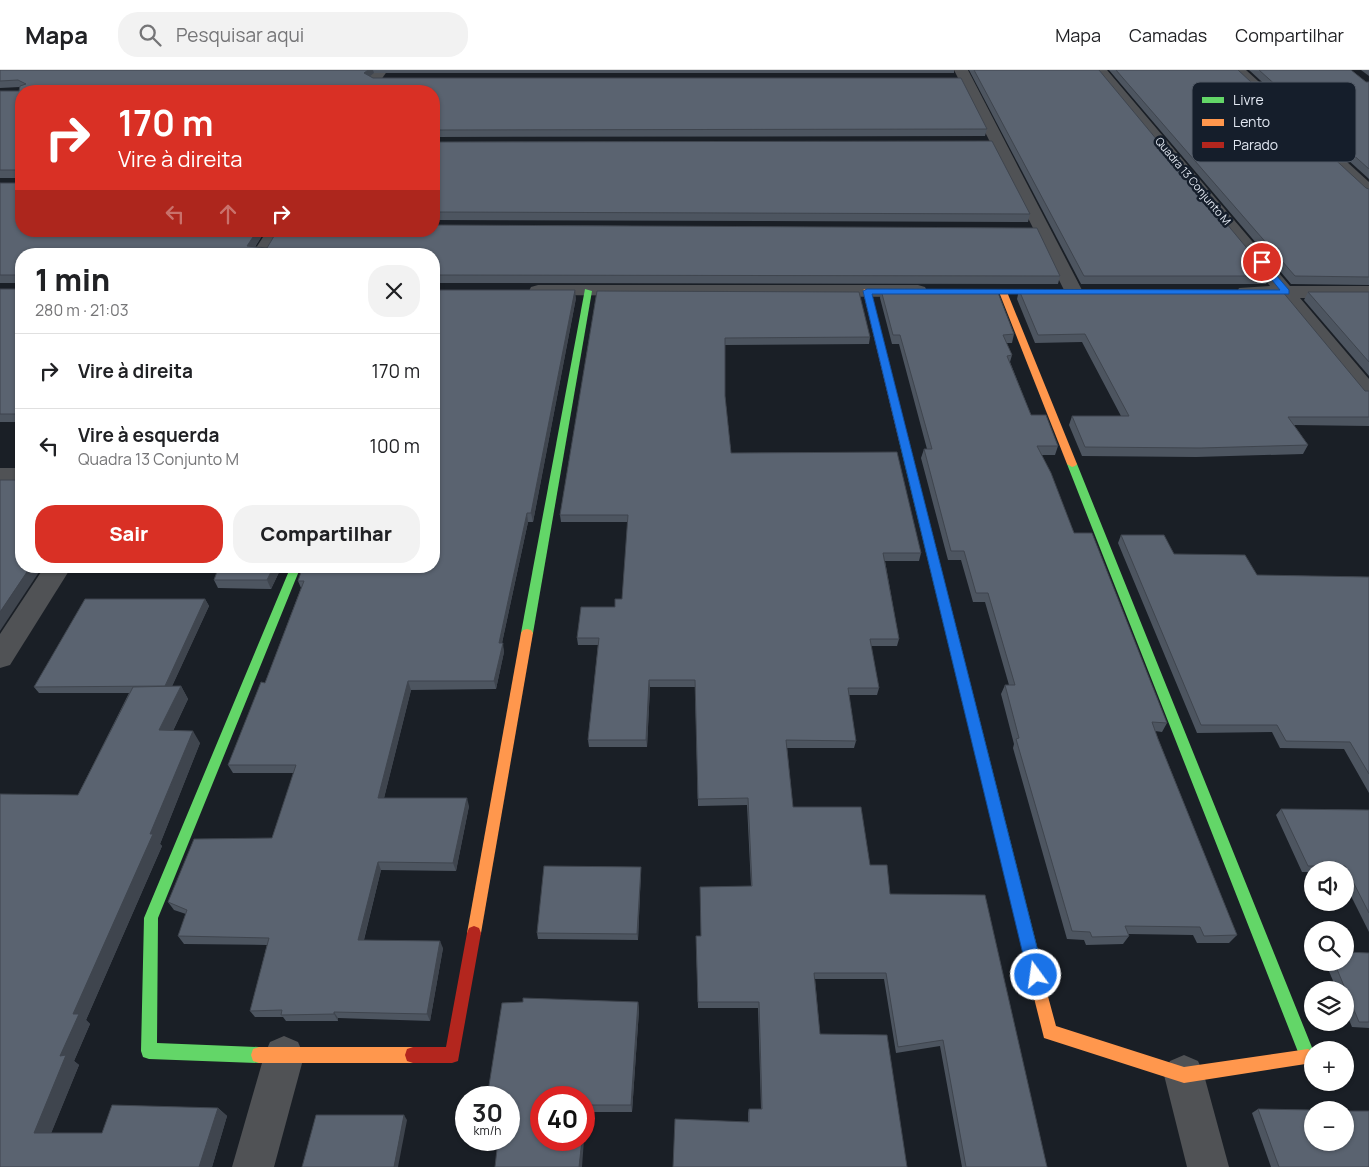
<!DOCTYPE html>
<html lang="pt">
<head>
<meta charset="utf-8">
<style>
  :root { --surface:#fff; --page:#f2f2f2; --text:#202124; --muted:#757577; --line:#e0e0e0; --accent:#d93025 }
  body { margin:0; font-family:Manrope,sans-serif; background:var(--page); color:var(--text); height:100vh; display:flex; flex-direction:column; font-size:19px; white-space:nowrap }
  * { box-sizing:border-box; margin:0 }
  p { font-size:16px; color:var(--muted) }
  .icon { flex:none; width:28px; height:28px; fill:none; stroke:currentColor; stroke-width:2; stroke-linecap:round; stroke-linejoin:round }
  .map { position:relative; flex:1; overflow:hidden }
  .sheet { position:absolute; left:15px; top:178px; width:425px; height:325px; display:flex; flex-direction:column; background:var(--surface); border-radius:20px; box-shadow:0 1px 4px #0004 }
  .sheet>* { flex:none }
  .guide { position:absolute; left:15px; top:15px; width:425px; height:152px; border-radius:20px; box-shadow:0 1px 4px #0004; background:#d93025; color:#fff; overflow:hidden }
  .fabs { position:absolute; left:1304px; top:791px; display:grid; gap:10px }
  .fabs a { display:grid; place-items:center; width:50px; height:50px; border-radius:50%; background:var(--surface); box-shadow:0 1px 4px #0004; font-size:25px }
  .speed { position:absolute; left:455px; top:1016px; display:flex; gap:10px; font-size:25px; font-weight:700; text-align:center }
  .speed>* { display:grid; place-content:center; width:65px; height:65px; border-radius:50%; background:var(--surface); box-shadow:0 1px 4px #0004; line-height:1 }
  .speed small { font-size:12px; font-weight:400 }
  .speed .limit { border:8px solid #d22; background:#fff; color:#111 }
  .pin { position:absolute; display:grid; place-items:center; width:42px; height:42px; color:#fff; margin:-21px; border:2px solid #fff; border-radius:50%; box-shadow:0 1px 5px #0007 }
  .me { position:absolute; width:55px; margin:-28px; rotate:346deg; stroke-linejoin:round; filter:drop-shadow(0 0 4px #0008) }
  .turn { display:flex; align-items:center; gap:18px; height:105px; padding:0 20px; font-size:22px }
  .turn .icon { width:65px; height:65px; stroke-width:2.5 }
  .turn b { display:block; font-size:35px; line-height:42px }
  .lanes { display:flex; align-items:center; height:48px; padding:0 20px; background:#0003; justify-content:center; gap:25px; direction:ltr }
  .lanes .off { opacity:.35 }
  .round { display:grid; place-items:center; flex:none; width:52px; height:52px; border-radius:20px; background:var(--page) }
  .head { display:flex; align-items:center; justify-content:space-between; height:85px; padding:0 20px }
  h1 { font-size:30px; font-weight:800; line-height:38px }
  .button { display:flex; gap:10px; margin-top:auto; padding:10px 20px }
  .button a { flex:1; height:58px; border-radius:20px; background:var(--accent); color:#fff; font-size:20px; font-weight:800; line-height:58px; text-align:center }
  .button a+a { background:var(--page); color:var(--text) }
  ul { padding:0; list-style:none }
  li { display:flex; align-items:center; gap:15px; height:75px; padding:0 20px; border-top:1px solid var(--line) }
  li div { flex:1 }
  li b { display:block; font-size:19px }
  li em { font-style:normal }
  header { display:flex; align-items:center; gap:30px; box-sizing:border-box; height:70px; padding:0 25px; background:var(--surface); border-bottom:1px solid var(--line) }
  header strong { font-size:24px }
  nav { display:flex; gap:28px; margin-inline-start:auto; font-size:18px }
  .search { width:350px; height:45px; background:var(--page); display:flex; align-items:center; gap:12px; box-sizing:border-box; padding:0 18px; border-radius:20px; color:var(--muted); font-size:19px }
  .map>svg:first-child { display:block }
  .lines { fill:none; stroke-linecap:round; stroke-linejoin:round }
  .street { fill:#505255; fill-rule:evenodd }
  .fast { fill:#63d668; fill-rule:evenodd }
  .slow { fill:#ff974d; fill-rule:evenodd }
  .jam { fill:#b3261e; fill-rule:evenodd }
  .wall { fill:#4d5560 }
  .shaded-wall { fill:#3f454e }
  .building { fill:#5a6370; stroke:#3f454e }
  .route { fill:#1a73e8; stroke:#114b97 }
  .labels { text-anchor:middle; stroke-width:5; stroke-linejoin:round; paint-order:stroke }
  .far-street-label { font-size:11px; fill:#e1e7f1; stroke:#151e2b }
  .key { fill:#151e2b; stroke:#525a66; stroke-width:1 }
  .key-label { font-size:14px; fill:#e1e7f1 }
</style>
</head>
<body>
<header>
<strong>Mapa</strong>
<div class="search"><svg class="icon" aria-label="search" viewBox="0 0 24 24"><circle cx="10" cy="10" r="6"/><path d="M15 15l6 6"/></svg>Pesquisar aqui</div>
<nav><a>Mapa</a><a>Camadas</a><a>Compartilhar</a></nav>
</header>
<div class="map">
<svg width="1369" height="1097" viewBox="0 0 1369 1097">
  <rect width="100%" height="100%" fill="#1a1f26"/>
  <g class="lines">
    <g class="street">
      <polygon points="374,0 388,0 373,21 359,21"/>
      <polygon points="954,0 968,0 1083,222 1081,226 1067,226"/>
      <polygon points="1093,0 1107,0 1290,216 1369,216 1369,228 1300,228 1369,309 1369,329 1361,328 1280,228 1239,226 1237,222 1239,218 1270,216"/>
      <polygon points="1231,0 1246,0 1369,112 1369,126 1363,124"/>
      <polygon points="267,161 284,161 270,184 252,184"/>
      <polygon points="538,215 918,215 925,217 927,221 925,225 918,227 531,225 529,221 531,217"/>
      <rect x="0" y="398" width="21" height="14"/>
      <polygon points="45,496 72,496 10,595 0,598 0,564"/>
      <polygon points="284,966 298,972 304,986 274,1097 232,1097 264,986 270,972"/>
      <polygon points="1184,985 1198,991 1204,1005 1229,1097 1187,1097 1164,1005 1170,991"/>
    </g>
    <g class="fast">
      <polygon points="585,219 592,221 533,563 531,566 523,566 521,563"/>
      <polygon points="904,368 909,371 1049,924 1046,929 1041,932 1036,929 1033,924 899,371"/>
      <polygon points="1072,391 1077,394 1313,980 1312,993 1308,995 1302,993 1300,987 1067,394"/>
      <polygon points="291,496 301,496 158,848 157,973 259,977 265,979 267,985 265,991 259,993 149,989 143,987 141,981 144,848"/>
    </g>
    <g class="slow">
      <polygon points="864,219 871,221 909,371 907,373 901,373 899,371 863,221"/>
      <polygon points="1000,220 1007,222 1077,394 1075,396 1072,397 1067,394 999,222"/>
      <polygon points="527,559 531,560 533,563 481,863 479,868 474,870 469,868 467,863 521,563 523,560"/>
      <polygon points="1041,916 1046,919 1056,956 1184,997 1308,979 1312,981 1312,993 1184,1013 1044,968 1033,924 1036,919"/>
      <polygon points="259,977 413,977 419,979 421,985 419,991 413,993 259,993 253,991 251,985 253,979"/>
    </g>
    <polygon class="jam" points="474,856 479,858 481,863 458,991 452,993 413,993 407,991 405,985 407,979 413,977 446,977 467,863 469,858"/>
  </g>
  <g class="wall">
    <polygon points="0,0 954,0 954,3 374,3 370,6 373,8 961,8 987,59 985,66 434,67 434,68 434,21 21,21 21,161 265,161 255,177 267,178 277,161 434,161 434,155 1037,158 1060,206 1058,214 434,213 434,184 21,184 21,352 0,352 0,219 18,219 18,213 0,213 0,113 19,113 19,108 0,108 0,21 19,21 20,17 0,18"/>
    <polygon points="969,0 1099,0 1270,206 1266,214 1081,214"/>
    <polygon points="1109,0 1238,0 1366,118 1369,119 1369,215 1291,214"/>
    <polygon points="1249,0 1351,0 1366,12 1369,12 1369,109"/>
    <polygon points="1361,0 1369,0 1369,6"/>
    <polygon points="434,72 1030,144 1028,152 434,150 434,151"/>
    <polygon points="881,220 1014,264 1012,273 1006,273 1012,285 1010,292 1031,345 1058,376 1055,385 1042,385 1074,463 1167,653 1162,662 1155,661 1237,865 1229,873 1197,873 1193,865 1128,864 1129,866 1123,874 1086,875 1084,870 1067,869 1013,678 1014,674 1001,624 1005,615 1009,615 985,532 973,532 961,490 948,490 921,388 924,379 927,379 899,274 892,274 880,228"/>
    <polygon points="1019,220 1369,321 1369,356 1294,355 1308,375 1303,384 1196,387 1082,386 1069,355 1072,346 1121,346 1082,272 1035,273 1017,229"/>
    <polygon points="597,221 870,267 869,274 725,275 725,326 731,383 921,483 919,491 885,491 899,569 897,576 871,576 879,618 877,625 849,625 856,671 854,678 787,678 793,737 870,795 890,824 1047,1097 962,1097 940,976 896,983 884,909 815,909 820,964 907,1097 748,1052 748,1043 749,1039 761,1039 758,938 698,938 696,872 701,866 751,816 747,735 698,736 695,617 650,617 647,677 589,677 588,670 598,575 578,575 577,568 615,537 622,529 628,452 561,452 560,445"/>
    <polygon points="1308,222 1369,222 1369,306 1304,230"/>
    <polygon points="576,228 533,452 528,452 502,573 504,582 496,619 411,620 384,728 469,736 456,801 381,800 364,870 443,878 430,951 338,948 338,951 286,951 283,947 255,947 250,941 267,875 184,874 178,866 186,844 174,840 168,832 272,768 294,703 233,703 228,695 265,613 301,518 298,511"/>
    <polygon points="1121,465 1174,484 1257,505 1369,507 1369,723 1344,679 1280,678 1272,662 1197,663 1118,473"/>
    <polygon points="282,496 271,519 218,518 214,510"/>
    <polygon points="205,529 209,536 172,616 181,616 188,629 173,661 200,673 160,774 162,776 86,950 90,954 74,991 79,995 51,1063 102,1063 218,1038 227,1046 212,1097 0,1097 78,725 129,623 39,623 34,617"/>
    <polygon points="1281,739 1369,740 1369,862 1345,814 1345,800 1312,800 1312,802 1302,802 1276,745"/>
    <polygon points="641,797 638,870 538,869 537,863"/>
    <polygon points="1369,883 1369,958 1352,957 1345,940 1345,920 1337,920 1325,892 1345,892"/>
    <polygon points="638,932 639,940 632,1042 586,1042 498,1070"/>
    <polygon points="1258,1039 1369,1097 1271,1097 1252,1043"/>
  </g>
  <g class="shaded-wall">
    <polygon points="368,0 373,0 374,3 365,10 364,3"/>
    <polygon points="257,161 265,161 250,184 247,176"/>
    <polygon points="575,220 576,228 533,452 531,443"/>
    <polygon points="527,443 528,452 500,582 499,573"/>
    <polygon points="31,496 43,496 0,561 0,542"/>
    <polygon points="274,496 282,496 271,519 267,510"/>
    <polygon points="205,529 209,536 169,623 165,616"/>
    <polygon points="503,573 504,582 496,619 494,611"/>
    <polygon points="649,610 650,617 647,677 646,670"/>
    <polygon points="408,611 411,620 382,736 378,728"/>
    <polygon points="181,616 188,629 167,673 159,660"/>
    <polygon points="193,661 200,673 160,774 162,776 86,950 90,954 74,991 79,995 48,1071 34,1063 60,986 73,944 150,764"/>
    <polygon points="467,728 469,736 456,801 453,793"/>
    <polygon points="378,792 381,800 362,877 358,870"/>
    <polygon points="641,797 641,803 638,870 637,864"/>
    <polygon points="440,871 443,878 430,951 427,944"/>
    <polygon points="638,932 639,940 632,1042 631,1035"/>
    <polygon points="334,942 338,948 338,951 334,944"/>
    <polygon points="585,1035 586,1042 582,1097 579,1097 582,1070 584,1070"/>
    <polygon points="218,1038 227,1046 212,1097 199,1097"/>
    <polygon points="404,1045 407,1050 398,1097 394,1097"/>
  </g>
  <g class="building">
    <polygon points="0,0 368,0 364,3 373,8 961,8 987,59 434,60 434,21 21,21 21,161 257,161 247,176 267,178 277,161 434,161 434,155 1037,158 1060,206 434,205 434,184 21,184 21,344 0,344 0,219 18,219 18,205 0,205 0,113 19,113 19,100 0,100 0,21 19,21 20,16 26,14 18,10 0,11"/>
    <polygon points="974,0 1099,0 1270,206 1084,206"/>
    <polygon points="1116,0 1238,0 1366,118 1369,119 1369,207 1295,206"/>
    <polygon points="1259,0 1351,0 1366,12 1369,12 1369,99"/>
    <polygon points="992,71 1030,144 434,142 434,72"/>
    <polygon points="434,220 575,220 531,443 527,443 499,573 503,573 494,611 408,611 378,728 467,728 453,793 378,792 358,870 440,871 427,944 334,942 334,944 281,945 282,940 250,941 269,868 178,866 187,840 168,832 194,769 272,768 296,695 228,695 261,612 265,613 304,511 298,511 303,496 434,496"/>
    <polygon points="881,220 997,220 1014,264 1003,265 1012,285 1007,286 1031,345 1046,345 1058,376 1037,376 1051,403 1074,463 1092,463 1167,653 1152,652 1158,669 1237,865 1204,866 1200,857 1125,856 1129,866 1092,867 1090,862 1072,861 1016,669 1019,668 1005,615 1015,615 988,523 976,523 964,481 951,481 924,379 932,379 900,265 893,265"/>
    <polygon points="1019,220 1282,221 1365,321 1369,321 1369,347 1288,347 1308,375 1200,378 1085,377 1072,346 1129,346 1085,264 1038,265"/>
    <polygon points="597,221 859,222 870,267 725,268 725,326 731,383 897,382 921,483 883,483 899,569 870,569 879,618 848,618 856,671 786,670 793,737 861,737 870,795 887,795 890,824 985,825 1047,1097 966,1097 943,970 898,977 886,903 814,903 820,964 887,965 907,1097 673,1097 675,1049 749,1052 749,1039 762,1039 759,932 698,932 696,866 701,866 700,817 752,816 748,728 698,729 695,610 649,610 646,670 588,670 599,568 577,568 581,537 615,537 615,529 622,529 628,445 560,445"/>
    <polygon points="1308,222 1369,222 1369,292"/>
    <polygon points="0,410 21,410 21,496 31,496 0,542"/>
    <polygon points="1121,465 1164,465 1174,484 1245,485 1257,505 1369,507 1369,704 1350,672 1286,671 1277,655 1201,655"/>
    <polygon points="219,496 274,496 267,510 214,510"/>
    <polygon points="85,529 205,529 165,616 34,617"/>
    <polygon points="181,616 159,660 193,661 150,764 153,764 73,944 79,944 60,986 66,985 34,1063 102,1063 112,1035 218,1038 199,1097 0,1097 0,724 78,725 133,617"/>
    <polygon points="1281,739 1369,740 1369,843 1345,796 1308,796"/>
    <polygon points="544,796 641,797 637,864 537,863"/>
    <polygon points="1345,882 1369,883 1369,952 1359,952 1334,892 1345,892"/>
    <polygon points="523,928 638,932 631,1035 585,1035 584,1044 584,1028 541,1028 541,1070 582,1070 579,1097 495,1097 498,1070 509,1070 509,1028 487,1028 502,933 523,932"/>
    <polygon points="1258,1039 1313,1040 1312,1072 1345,1072 1345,1041 1369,1041 1369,1097 1279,1097"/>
    <polygon points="316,1045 404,1045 394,1097 302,1097"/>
  </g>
  <polygon class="route" points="1259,191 1264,191 1289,220 1289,224 872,224 1044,905 1042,911 1036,913 1031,911 1028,905 863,221 867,219 1280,220 1259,194"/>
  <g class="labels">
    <g class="far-street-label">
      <text transform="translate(1193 111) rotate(50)" y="4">Quadra 13 Conjunto M</text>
    </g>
  </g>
  <rect x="1192" y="12" width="164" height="80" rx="8" class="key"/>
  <rect x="1202" y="27" width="22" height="6" fill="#63d668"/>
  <rect x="1202" y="49" width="22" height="7" fill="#ff974d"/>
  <rect x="1202" y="72" width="22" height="6" fill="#b3261e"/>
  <g class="key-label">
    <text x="1233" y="35">Livre</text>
    <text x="1233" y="57">Lento</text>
    <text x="1233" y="80">Parado</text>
  </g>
</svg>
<div class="fabs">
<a><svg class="icon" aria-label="sound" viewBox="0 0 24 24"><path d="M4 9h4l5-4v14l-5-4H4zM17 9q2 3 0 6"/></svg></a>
<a><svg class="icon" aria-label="search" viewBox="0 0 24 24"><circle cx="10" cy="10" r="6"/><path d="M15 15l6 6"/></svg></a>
<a><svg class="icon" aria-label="layers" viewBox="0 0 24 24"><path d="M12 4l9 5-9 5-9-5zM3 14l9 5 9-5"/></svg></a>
<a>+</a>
<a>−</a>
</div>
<div class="speed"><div>30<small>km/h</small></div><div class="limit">40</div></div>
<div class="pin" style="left:1262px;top:192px;background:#d93025"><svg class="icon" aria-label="arrive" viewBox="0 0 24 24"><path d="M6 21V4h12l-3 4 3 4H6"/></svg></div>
<svg class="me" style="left:1036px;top:905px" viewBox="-20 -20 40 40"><circle r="17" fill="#1a73e8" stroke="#fff" stroke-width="3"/><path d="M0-11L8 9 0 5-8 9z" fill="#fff"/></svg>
<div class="guide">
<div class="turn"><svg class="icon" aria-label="right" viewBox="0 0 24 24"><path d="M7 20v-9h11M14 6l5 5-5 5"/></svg><div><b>170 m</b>Vire à direita</div></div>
<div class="lanes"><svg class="icon off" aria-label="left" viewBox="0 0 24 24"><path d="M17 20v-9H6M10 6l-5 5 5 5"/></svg><svg class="icon off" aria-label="ahead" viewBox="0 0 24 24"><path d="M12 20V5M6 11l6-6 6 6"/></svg><svg class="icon" aria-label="right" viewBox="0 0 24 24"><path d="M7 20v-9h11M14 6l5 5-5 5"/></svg></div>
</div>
<section class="sheet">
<div class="head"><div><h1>1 min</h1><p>280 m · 21:03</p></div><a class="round"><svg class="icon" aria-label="close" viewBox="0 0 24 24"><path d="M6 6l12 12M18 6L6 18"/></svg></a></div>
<ul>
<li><svg class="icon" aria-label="right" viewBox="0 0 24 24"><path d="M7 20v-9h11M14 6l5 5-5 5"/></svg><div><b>Vire à direita</b></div><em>170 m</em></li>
<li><svg class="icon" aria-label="left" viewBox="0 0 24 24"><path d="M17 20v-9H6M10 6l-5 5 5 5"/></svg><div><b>Vire à esquerda</b><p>Quadra 13 Conjunto M</p></div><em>100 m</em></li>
</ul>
<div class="button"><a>Sair</a><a>Compartilhar</a></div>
</section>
</div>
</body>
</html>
